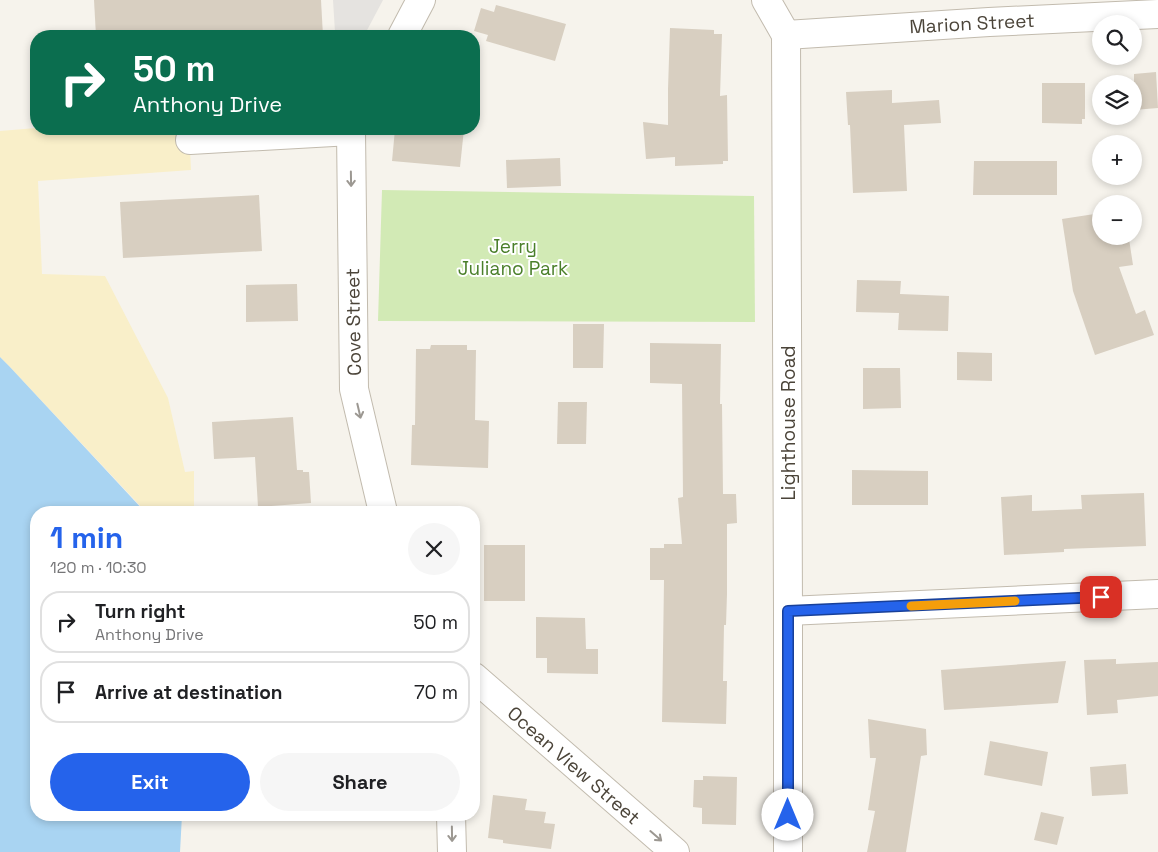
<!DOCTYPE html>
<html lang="en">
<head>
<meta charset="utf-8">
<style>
  :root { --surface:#fff; --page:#f6f6f6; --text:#202124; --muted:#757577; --line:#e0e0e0; --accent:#2563eb }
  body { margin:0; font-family:"Space Grotesk",sans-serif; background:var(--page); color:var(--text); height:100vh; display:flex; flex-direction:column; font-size:19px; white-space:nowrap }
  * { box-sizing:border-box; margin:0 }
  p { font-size:16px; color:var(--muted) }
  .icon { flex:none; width:28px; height:28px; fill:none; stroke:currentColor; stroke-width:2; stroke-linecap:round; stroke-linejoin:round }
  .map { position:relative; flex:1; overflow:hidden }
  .drawer { position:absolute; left:30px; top:506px; width:450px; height:315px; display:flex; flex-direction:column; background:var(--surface); border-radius:20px; box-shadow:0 2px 8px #0003 }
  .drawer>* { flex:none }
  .banner { position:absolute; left:30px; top:30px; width:450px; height:105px; border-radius:20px; box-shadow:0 2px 8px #0003; background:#0b6e4f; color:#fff; overflow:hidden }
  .controls { position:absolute; left:1092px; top:15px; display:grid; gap:10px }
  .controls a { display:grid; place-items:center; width:50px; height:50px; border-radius:50%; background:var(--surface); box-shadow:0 2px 8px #0003; font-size:25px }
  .pin { position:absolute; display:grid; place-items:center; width:42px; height:42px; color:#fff; margin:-21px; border-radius:10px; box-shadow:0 2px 8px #0006 }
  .me { position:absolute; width:55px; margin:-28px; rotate:0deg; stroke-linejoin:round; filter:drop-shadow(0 0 4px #0008) }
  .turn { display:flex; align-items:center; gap:18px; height:105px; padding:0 20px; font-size:22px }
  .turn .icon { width:65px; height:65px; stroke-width:2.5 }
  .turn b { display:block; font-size:35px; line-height:42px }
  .round { display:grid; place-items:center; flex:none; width:52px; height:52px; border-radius:26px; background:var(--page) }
  .overview { display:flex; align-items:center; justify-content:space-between; height:85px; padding:0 20px }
  h1 { font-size:30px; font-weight:700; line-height:38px; color:var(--accent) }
  .action { display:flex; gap:10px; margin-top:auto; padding:10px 20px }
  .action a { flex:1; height:58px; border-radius:30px; background:var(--accent); color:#fff; font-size:20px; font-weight:700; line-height:58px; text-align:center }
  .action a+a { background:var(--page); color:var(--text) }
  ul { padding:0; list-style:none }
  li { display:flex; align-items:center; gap:15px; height:62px; margin:0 10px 8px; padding:0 10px; border:2px solid var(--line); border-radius:20px }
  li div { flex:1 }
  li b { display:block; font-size:19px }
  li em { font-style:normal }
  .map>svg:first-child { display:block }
  .green { fill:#d2eab5 }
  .sand { fill:#f9efc9 }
  .parking { fill:#e5e3e0 }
  .water { fill:#a9d4f2 }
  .building { fill:#d8cfc1 }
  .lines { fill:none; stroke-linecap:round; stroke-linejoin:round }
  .minor-casing { stroke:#c2bbae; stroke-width:30 }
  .minor { stroke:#fff; stroke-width:28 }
  .oneway { stroke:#9c9892 }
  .route-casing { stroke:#184099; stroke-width:12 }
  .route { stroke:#2563eb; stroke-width:9 }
  .slow { stroke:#f59e0b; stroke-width:9 }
  .labels { text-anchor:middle; stroke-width:4; stroke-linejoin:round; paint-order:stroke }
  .street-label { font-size:19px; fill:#4b4439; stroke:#fff }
  .park-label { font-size:19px; fill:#4a7f2a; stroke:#fff }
</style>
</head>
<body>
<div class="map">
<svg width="1158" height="852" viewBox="0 0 1158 852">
  <rect width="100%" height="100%" fill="#f6f3ec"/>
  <polygon class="green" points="382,190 754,196 755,322 378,321"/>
  <polygon class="sand" points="36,128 189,129 191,170 38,181 42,274 105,276 168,398 185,472 194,471 194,512 146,512 9,366 0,357 0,131"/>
  <polygon class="parking" points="333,0 383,0 365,34 335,32"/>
  <polygon class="water" points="0,357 9,366 145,512 36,512 36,815 182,815 180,852 0,852"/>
  <g class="building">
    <polygon points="94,0 321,0 323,36 96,36"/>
    <polygon points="496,5 566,24 555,61 486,41 488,35 474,31 481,8 494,12"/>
    <polygon points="670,28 714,30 714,34 722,34 720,96 727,95 728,161 723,161 723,164 675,166 675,157 646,159 643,122 668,125 668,89"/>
    <polygon points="1156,72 1158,108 1134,110 1134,74"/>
    <polygon points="1042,83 1085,83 1085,119 1082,119 1082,124 1042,123"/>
    <polygon points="892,90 892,103 939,100 941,123 904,125 907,191 853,193 850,125 848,125 846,92"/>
    <polygon points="395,129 464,129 460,167 392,161"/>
    <polygon points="560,158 561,186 507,188 506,160"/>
    <polygon points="974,161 1057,161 1057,195 973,195"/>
    <polygon points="259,195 262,251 123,258 120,202"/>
    <polygon points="1101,213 1101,236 1115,236 1116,241 1129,239 1133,265 1119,267 1136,314 1145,310 1154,335 1095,355 1073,291 1062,219"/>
    <polygon points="857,280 901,281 900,294 949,296 948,331 898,330 899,313 856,312"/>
    <polygon points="297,284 298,321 246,322 246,285"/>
    <polygon points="573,324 604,324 603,368 573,368"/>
    <polygon points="650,343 721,344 720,404 722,404 723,494 736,494 737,523 727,524 727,594 726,625 724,625 723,681 727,681 726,724 662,722 664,580 650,580 650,548 664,548 664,544 682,544 678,498 683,497 682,384 650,383"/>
    <polygon points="431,345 467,345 467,350 476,350 475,420 489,421 488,468 411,465 412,425 415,425 416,349 430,349"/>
    <polygon points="957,352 992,353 992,381 957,380"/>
    <polygon points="863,368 900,368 901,408 863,409"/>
    <polygon points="558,402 587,402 586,444 557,444"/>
    <polygon points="293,417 297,470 303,470 303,472 309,472 311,503 258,507 255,457 214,459 212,422"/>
    <polygon points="852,470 928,471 928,505 852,505"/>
    <polygon points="1144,493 1146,546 1064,549 1064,552 1004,555 1001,497 1032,495 1032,511 1082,509 1081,495"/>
    <rect x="484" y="545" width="41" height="56"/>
    <polygon points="536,617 585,618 586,649 598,649 598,674 547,673 547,658 536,658"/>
    <polygon points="1116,659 1116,664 1158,662 1158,696 1117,700 1118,713 1087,715 1084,660"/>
    <polygon points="1066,661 1058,703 944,710 941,670"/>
    <polygon points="868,719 926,729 927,755 921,756 906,852 867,852 875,811 868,810 876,758 870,758"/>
    <polygon points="990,741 1048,752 1042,786 984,775"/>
    <polygon points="1126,764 1128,794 1092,796 1090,767"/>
    <polygon points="703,776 737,777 736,825 702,824 702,808 693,807 694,780 703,780"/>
    <polygon points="493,795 527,799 525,810 546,812 544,823 555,824 551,849 503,843 503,840 488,838"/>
    <polygon points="1041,812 1064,817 1057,845 1034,840"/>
  </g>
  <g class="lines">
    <defs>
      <g id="minor">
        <polyline points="766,0 786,35 788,611 788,852"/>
        <polyline points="786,35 989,22 1158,14"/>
        <polyline points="402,36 421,0"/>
        <polyline points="352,129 351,131 354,389 383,512"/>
        <polyline points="190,140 351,131"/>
        <polyline points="788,611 1158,594"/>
        <polyline points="474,677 675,852"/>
        <polyline points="451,815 452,852"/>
      </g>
    </defs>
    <use href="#minor" class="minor-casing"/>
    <use href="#minor" class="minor"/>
  </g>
  <defs><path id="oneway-shaft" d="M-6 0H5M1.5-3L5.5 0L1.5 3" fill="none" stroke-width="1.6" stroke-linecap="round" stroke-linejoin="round" transform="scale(1.25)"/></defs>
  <g class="oneway">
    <use href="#oneway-shaft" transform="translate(351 179) rotate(89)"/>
    <use href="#oneway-shaft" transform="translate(359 411) rotate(77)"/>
    <use href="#oneway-shaft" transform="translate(452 834) rotate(89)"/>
    <use href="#oneway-shaft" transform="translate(656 836) rotate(41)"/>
  </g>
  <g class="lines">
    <defs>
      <polyline id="route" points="788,815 788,611 1101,597"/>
    </defs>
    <use href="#route" class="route-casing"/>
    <use href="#route" class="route"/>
    <polyline class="slow" points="911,606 1015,601"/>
  </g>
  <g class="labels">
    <g class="street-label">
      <text transform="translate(972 23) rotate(-3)" y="7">Marion Street</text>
      <text transform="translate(353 322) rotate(-91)" y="7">Cove Street</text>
      <text transform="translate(788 423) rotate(-90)" y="7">Lighthouse Road</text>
      <text transform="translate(574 765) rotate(41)" y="7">Ocean View Street</text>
    </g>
    <g class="park-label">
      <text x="513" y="253">Jerry<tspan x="513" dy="22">Juliano Park</tspan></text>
    </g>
  </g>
</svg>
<div class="controls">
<a><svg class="icon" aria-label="search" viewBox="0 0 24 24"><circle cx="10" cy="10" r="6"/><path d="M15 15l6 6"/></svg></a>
<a><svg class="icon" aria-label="layers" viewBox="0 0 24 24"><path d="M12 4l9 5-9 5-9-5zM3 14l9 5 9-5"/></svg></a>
<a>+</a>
<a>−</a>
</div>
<div class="pin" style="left:1101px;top:597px;background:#d93025"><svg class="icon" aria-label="arrive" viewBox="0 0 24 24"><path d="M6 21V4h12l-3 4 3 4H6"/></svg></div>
<svg class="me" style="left:788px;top:815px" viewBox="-20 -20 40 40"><circle r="19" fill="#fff"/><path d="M0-13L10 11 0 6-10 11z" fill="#2563eb"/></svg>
<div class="banner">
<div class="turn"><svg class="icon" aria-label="right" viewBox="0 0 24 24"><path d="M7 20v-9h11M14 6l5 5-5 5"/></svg><div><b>50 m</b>Anthony Drive</div></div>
</div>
<section class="drawer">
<div class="overview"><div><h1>1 min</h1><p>120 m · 10:30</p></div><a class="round"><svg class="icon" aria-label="close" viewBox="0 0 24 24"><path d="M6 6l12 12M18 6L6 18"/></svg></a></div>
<ul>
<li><svg class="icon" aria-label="right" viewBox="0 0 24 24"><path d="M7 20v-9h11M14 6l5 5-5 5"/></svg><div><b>Turn right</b><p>Anthony Drive</p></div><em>50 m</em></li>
<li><svg class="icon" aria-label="arrive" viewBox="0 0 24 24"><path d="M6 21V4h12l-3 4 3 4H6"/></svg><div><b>Arrive at destination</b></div><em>70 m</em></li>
</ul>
<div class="action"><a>Exit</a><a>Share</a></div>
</section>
</div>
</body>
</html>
